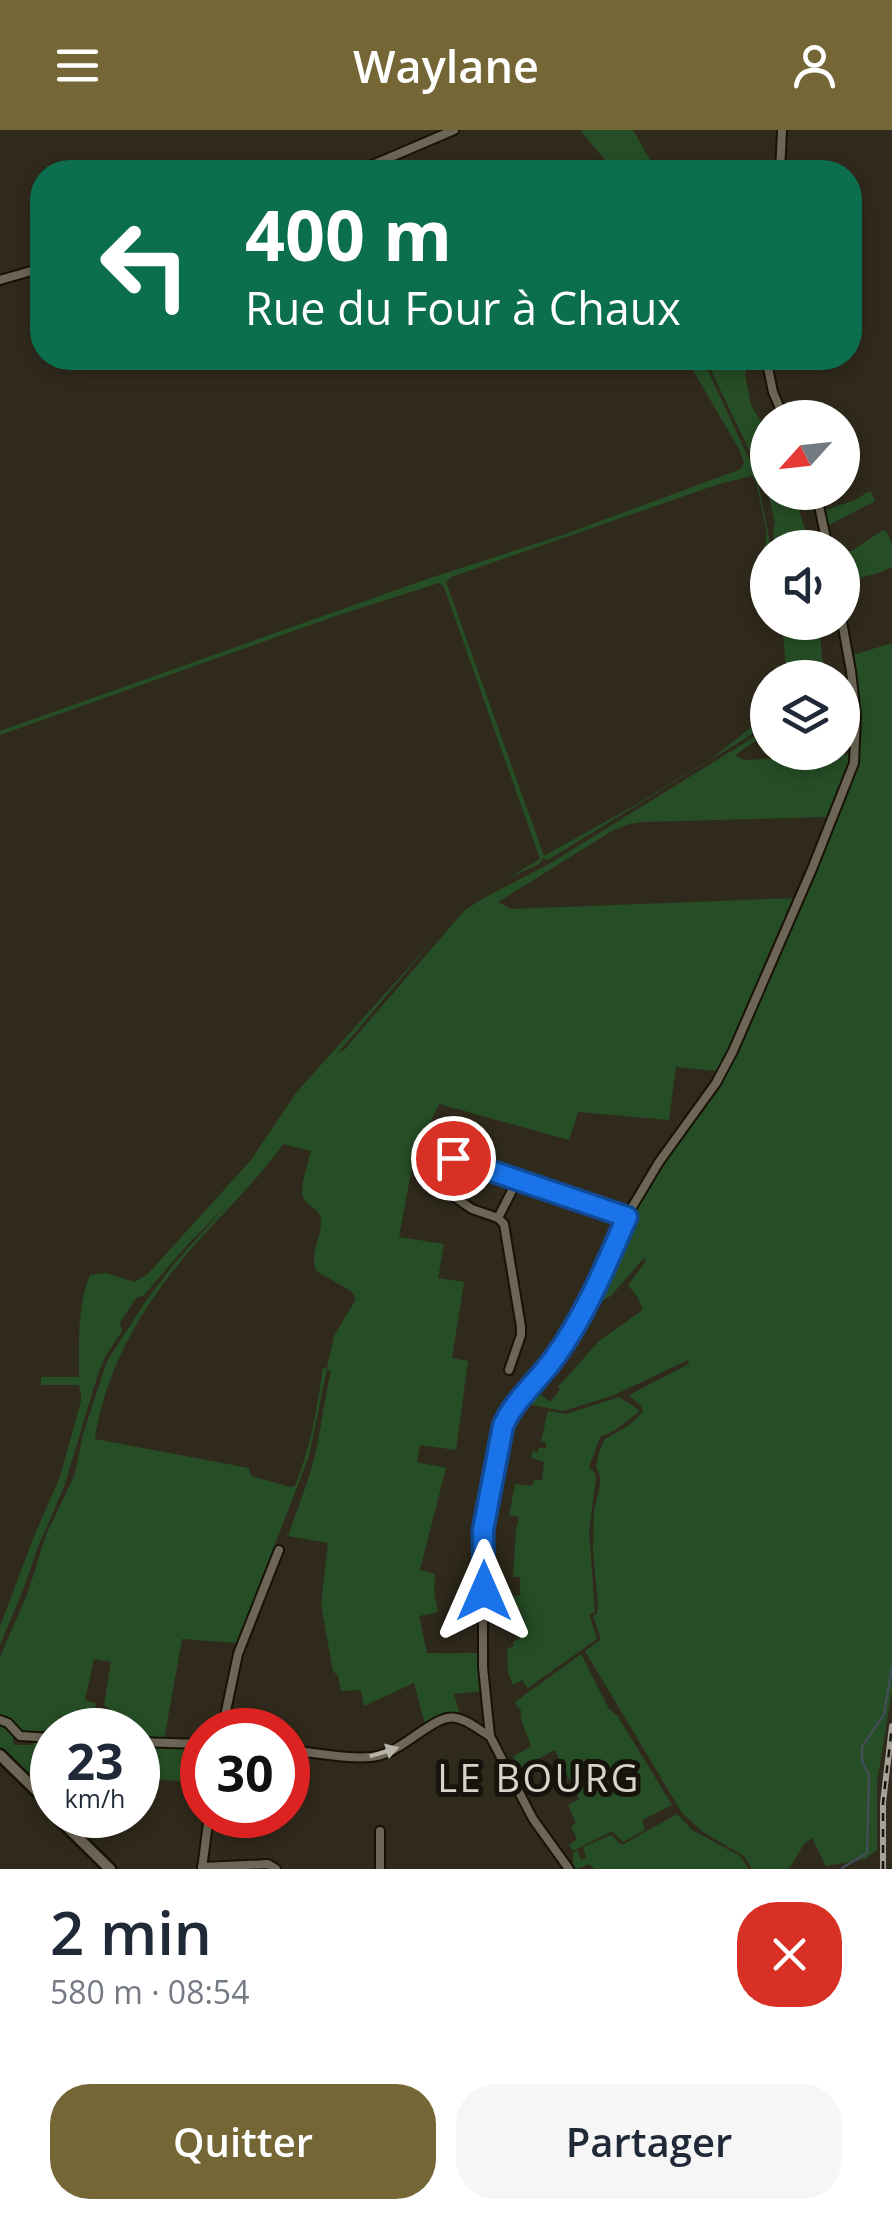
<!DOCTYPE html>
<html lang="fr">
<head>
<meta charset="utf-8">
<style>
  :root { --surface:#fff; --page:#f6f6f7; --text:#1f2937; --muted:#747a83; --accent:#746735 }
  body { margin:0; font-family:"Open Sans",sans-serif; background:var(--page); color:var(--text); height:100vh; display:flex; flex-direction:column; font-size:38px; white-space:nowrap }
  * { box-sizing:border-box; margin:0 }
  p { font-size:32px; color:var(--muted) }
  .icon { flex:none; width:55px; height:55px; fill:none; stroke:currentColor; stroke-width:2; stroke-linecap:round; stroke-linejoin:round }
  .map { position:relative; height:1739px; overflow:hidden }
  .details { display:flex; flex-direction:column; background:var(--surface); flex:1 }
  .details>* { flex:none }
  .hud { position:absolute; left:30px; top:30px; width:832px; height:210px; border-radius:40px; box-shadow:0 5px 15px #0003; background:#0b6e4f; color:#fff; overflow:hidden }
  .needle { width:65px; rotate:243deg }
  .controls { position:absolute; left:750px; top:270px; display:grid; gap:20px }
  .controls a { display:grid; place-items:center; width:110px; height:110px; border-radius:50%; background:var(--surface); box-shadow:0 5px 15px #0003; font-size:50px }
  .speed { position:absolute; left:30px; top:1578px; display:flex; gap:20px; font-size:50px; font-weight:700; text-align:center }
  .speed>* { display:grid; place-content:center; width:130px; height:130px; border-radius:50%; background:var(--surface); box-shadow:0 5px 15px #0003; line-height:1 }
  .speed small { font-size:25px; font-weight:400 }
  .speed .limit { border:15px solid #d22; background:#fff; color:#111 }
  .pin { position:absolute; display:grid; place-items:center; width:85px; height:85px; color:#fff; margin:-42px; border:5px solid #fff; border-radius:50%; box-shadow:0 2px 10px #0007 }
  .me { position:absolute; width:110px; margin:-55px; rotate:0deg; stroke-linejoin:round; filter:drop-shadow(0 0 8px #0008) }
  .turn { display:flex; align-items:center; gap:35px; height:210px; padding:0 50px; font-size:45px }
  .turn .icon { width:130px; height:130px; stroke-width:2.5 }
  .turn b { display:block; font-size:70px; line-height:85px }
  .round { display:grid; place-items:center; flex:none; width:105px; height:105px; border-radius:40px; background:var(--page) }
  .head { display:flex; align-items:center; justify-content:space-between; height:170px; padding:0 50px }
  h1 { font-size:60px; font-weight:600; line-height:75px }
  .button { display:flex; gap:20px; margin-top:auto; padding:20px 50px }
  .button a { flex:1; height:115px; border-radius:40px; background:var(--accent); color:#fff; font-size:40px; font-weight:600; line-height:115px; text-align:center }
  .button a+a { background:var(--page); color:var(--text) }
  header { display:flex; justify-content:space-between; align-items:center; height:130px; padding:0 50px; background:var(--accent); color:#fff; font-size:45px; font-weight:600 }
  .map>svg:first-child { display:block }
  .green { fill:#264e26; fill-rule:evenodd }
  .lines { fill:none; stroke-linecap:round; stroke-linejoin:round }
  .stream { stroke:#414e56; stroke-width:2.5 }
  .minor-casing { stroke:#181206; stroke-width:12 }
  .secondary-casing { stroke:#181206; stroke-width:15 }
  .minor { stroke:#6d6656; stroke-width:8 }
  .secondary { stroke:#6d6656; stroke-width:10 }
  .rail-casing { stroke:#a6a298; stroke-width:6 }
  .rail { stroke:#16130d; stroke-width:2.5; stroke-dasharray:8; stroke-linecap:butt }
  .oneway { fill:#b8b3a9 }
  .route-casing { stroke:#114b97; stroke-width:25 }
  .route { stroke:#1a73e8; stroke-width:18 }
  .labels { text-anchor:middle; stroke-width:10; stroke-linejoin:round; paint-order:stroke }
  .quarter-label { font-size:38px; letter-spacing:2.5px; fill:#d8d4cc; stroke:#16130d }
</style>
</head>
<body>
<header><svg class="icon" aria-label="menu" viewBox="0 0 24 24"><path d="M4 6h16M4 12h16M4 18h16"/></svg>Waylane<svg class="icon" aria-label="person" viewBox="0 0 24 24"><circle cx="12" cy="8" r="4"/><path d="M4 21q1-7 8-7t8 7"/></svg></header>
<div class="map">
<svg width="892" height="1739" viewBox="0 0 892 1739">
  <rect width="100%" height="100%" fill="#302a1c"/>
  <g class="green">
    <polygon points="580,0 633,0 657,42 615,42"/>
    <polygon points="686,228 702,228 756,344 771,417 768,418 767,476 765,441 766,399 756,352 752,346 719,354 451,447 446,452 544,726 637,674 711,629 767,585 767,595 548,730 543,728 539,734 511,747 468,773 540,729 444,457 439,453 336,486 0,605 0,601 430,448 560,406 741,339 744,333 740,321"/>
    <polygon points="705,228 749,228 745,245 751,275 767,302 767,359 764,343 752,326"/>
    <polygon points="868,362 871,362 875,371 829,395 825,380 855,370"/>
    <polygon points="768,363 794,363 810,417 775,417 773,402 775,392"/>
    <polygon points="883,400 887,402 892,414 892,437 879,443 843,452 843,422 852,421"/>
    <polygon points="782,493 819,493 823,536 795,543 789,539 789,547 787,547"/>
    <path d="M892,513v1048l-15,91v68l-12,9 -39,7 -14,-28 -8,6 -15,25h-37l-8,-13 -41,-24 -21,-19 -97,-162 15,-11v-4l-7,-20 4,-2 1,-8 -5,-56 1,-38 6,-27v-9l-4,-10 4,-17 5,-10 23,-13 15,-14 -2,-6 -12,-11 60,-31 -1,-4 -76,36 -49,15 -36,-7 -1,-4 9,-10 15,12 10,-12 -2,-3 41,-46 44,-31 -5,-12 -10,-13 18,-24 -2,-3 -33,38 -22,11 44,-95 36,-59 45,-64 -6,-3 9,-15 -41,-4 -7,53 -91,-8 -9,28 -130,-36 -29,61 2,3 -13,69 45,7 -6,34 26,4 -12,76 16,3 -12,89 -36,-5 -3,17 29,6 -26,102 15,4 -1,17 4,21 -19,4 8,37h52l3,38 -28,3 6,21 -13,-1 -22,10 -11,-41 -50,23 -3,-16 -20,1 -3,-15 -5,-5 -12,-66 7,-62 -40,-7c8,-23 17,-46 24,-69 9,-31 11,-64 19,-95l-4,-3 -18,87 -72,187 -55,-4 -18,101 -26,-1v-9h-41l2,-9h5l4,-3 2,-9 -6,-4 7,-43 -17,-3 -9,41 11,3 -5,27h-30l4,-3 2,-9 -7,-2 -4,14h-12l1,5h-22l-16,-16 -7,-3v-59l28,-65 18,-57 29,-61 8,-40 24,-73 39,-60 27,-36 52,-58 -37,37 -44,51 -8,3 -16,25 2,8 -17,26 -7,17 -34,113 -26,60 -15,43 -23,55v-19l35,-92 25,-57 21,-76v-8l-2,-8h-38v-8h38c0,-33 -2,-71 11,-102l16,-2 28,9 13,-7 104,-115 45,-67 15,-17 126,-140 -100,118 7,-4 120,-139 18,-12 67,-35 218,-135v4l-32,22 9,5 112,-6 2,-2 1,-27 -7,-62 1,-8zM826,687l3,4 -32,77 -286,11 -13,-7 114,-71 14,-6 15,-3zM283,1014l28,7c-2,10 -13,39 -7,48 6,11 18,8 17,25 -1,17 -11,30 -5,47l35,20 5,8 -22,37 -7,32h-4c-6,40 -12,79 -28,118l-5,1 -39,-11 -2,-8 -154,-29c10,-71 49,-136 96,-190 31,-35 65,-67 92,-105z"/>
    <polygon points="619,1267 639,1280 639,1282 615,1300 600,1307 589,1337 595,1343 596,1348 589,1402 595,1482 589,1484 597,1509 528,1558 522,1550 513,1555 508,1543 507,1519 514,1516 513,1512 524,1506 520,1497 514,1499 512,1492 502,1492 502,1487 512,1484 512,1467 520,1465 520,1447 513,1447 516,1399 519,1387 509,1385 515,1354 532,1356 534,1350 542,1350 544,1332 531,1328 533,1321 537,1323 539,1318 546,1318 546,1312 541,1311 548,1281 566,1284"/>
    <polygon points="581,1524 609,1579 617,1585 672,1675 642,1690 645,1700 623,1712 612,1701 573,1721 569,1715 577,1709 571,1696 576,1693 568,1675 579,1669 555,1620 519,1639 517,1632 513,1627 531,1616 520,1586 522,1585 520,1578 518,1578 515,1572"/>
    <polygon points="0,1595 13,1606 14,1615 33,1615 33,1610 52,1611 52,1671 0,1622"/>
    <polygon points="138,1615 202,1616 202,1653 141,1648 140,1660 138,1661"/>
    <polygon points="677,1684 692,1700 740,1726 749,1739 594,1739 590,1734 576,1739 573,1734 573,1723 577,1720 581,1730 586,1728 583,1717 611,1705 622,1715"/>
    <polygon points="213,1685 267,1685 267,1698 211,1699"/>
  </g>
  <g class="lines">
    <polyline class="stream" points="842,1738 867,1723 869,1645 862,1631 862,1617 884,1584 892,1537"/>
    <defs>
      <g id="minor">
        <polyline points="356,42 454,0"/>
        <polyline points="780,42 782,0"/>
        <polyline points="0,150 42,138"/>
        <polyline points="766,228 773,262 784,288"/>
        <polyline points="816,362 828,418"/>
        <polyline points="498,1088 518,1049"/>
        <polyline points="509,1240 521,1205 521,1197 504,1094 498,1088 472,1079 434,1053 441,1036 453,1028 627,1087"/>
        <polyline points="0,1590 8,1593 20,1606 52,1608"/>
        <polyline points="222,1600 238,1524 279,1420"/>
        <polyline points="138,1612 202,1614"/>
        <path d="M288,1620c24,2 71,12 93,5 24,-6 55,-42 75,-37 13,2 22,12 34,18"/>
        <polyline points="202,1737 268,1734 276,1739"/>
        <polyline points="202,1739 209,1685"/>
        <polyline points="380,1739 380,1701"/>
        <polyline points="569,1739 533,1689 490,1606 483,1537 483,1401 503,1296 510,1281 554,1229 574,1198 596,1157 631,1079 659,1032 716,953 733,921 812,739 854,633 856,586 851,541 842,492"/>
      </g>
      <g id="secondary">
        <polyline points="0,1625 52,1676"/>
        <polyline points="55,1685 110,1739"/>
      </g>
    </defs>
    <use href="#minor" class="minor-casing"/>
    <use href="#secondary" class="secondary-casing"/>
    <use href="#minor" class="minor"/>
    <use href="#secondary" class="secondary"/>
    <defs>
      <polyline id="rail" points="883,1739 883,1673 892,1596"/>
    </defs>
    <use href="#rail" class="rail-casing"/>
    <use href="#rail" class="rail"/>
  </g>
  <defs><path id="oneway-solid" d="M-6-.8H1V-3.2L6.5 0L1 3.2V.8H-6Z" transform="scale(2.5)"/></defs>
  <use class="oneway" href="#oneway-solid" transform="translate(384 1622) rotate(-17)"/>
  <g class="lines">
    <defs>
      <path id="route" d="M453,1028l174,59c-21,48 -41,97 -72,140 -16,23 -41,43 -52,69l-20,104 1,61"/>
    </defs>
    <use href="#route" class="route-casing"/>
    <use href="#route" class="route"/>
  </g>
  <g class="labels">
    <g class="quarter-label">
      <text x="539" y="1662">LE BOURG</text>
    </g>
  </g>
</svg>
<div class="controls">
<a><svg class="needle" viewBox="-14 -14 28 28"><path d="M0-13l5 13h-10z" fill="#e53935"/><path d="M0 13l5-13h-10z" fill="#747a83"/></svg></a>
<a><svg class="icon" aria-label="sound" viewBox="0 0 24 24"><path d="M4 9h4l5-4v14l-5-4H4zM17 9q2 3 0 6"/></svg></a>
<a><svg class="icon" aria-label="layers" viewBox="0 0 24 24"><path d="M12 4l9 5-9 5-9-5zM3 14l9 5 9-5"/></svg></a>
</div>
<div class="speed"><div>23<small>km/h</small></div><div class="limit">30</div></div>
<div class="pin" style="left:453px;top:1028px;background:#d93025"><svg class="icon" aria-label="arrive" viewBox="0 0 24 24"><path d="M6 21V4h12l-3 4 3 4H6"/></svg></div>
<svg class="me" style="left:484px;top:1461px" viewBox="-20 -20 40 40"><path d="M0-17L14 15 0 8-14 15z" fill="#1a73e8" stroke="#fff" stroke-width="4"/></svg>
<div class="hud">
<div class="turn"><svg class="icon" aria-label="left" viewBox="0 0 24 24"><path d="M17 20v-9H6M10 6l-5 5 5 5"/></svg><div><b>400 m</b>Rue du Four à Chaux</div></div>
</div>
</div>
<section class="details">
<div class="head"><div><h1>2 min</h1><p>580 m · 08:54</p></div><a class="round" style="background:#d93025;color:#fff"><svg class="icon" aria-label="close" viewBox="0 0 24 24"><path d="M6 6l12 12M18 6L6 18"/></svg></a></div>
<div class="button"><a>Quitter</a><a>Partager</a></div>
</section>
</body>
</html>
